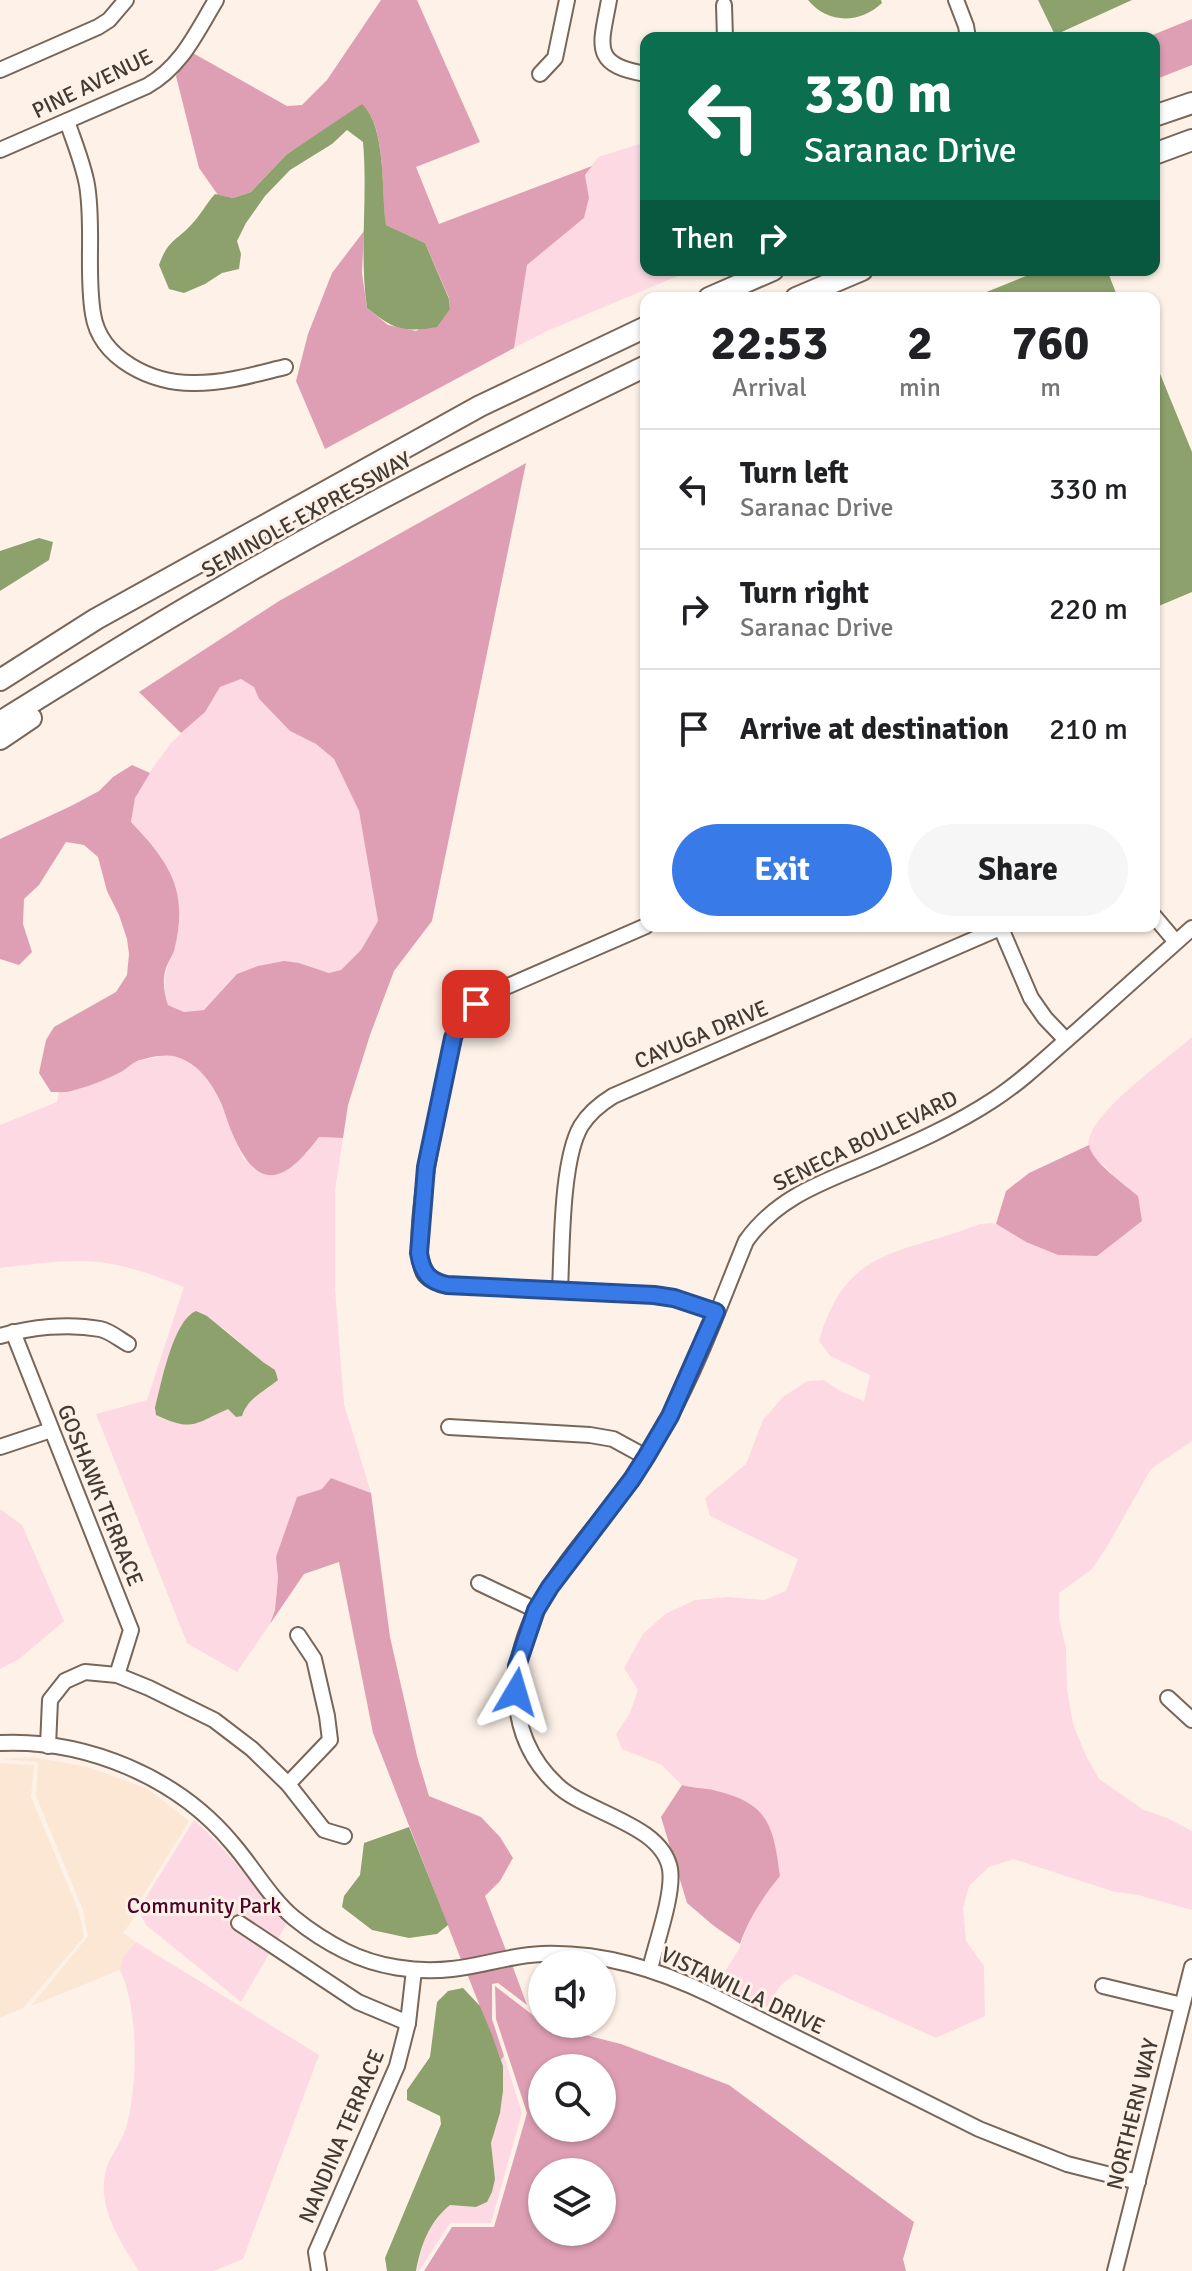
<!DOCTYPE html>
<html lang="en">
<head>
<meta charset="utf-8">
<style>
  :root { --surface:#fff; --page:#f6f6f6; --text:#202124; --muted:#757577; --line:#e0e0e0; --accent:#397ae9 }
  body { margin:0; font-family:Signika,sans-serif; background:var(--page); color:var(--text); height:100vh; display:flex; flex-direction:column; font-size:30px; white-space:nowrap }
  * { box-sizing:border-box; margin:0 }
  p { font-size:26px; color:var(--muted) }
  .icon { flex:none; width:44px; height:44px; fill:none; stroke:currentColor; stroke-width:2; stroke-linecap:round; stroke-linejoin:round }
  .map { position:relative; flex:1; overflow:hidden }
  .sheet { position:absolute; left:640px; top:292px; width:520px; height:640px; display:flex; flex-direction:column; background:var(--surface); border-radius:16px; box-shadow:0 2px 6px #0004 }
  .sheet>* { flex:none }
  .hud { position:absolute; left:640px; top:32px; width:520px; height:244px; border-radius:16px; box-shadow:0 2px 6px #0004; background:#0b6e4f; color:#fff; overflow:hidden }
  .fabs { position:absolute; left:528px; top:1950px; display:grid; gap:16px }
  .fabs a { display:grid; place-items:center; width:88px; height:88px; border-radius:50%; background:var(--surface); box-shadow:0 2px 6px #0004; font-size:40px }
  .pin { position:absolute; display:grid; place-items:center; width:68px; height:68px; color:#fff; margin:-34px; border-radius:16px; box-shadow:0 4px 12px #0006 }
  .me { position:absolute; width:88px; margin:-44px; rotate:7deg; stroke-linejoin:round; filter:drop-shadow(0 0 6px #0008) }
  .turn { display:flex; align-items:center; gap:28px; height:168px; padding:0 32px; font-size:36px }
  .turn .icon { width:104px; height:104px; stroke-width:2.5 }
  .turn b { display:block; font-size:56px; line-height:68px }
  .then { display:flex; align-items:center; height:76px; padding:0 32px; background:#0003; gap:16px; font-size:30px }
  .eta { display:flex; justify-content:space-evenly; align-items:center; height:136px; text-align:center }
  .eta b { font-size:48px; font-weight:700; line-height:56px }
  .action { display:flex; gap:16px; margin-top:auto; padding:16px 32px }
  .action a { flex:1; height:92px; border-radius:48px; background:var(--accent); color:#fff; font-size:32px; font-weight:700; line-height:92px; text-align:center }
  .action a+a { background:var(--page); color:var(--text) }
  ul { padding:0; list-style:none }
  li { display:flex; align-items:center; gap:24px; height:120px; padding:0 32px; border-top:2px solid var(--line) }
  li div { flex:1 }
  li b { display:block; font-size:30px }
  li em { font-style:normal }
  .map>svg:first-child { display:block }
  .built { fill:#fce7d5 }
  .green { fill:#fdd9e4; fill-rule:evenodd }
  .forest { fill:#de9fb5; fill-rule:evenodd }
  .water { fill:#8ca16b }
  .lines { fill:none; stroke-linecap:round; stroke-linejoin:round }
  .minor-casing { stroke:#786658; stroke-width:18 }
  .highway-casing { stroke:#786658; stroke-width:24 }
  .minor { stroke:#fff; stroke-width:14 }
  .highway { stroke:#fff; stroke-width:20 }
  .route-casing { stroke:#254f97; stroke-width:20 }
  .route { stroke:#397ae9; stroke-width:14 }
  .labels { text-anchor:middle; stroke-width:6; stroke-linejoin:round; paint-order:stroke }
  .street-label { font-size:22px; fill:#423a33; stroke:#fef2e8 }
  .park-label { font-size:22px; fill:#4f042a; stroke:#fef2e8 }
</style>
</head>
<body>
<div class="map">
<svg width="1192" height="2271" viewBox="0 0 1192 2271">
  <rect width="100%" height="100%" fill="#fef2e8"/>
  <g class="built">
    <polygon points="33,1757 88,1767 148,1789 189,1821 135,1909 136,1915 123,1933 136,1942 123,1957 120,1970 31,2006 88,1936 83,1910 36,1796 38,1762 0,1759"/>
    <polygon points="0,1763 34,1765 31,1797 79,1912 84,1937 23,2008 0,2018"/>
  </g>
  <g class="green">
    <polygon points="646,142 646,270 692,270 547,331 514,348 527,265 584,218 589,198 585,175 598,157"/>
    <path d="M241,679l14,8 4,13 31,31 26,13 18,15 25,52 19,110 -17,29 -20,20 -12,3 -30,-10 -62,12 -33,35 -20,2 -16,-7c-5,-18 -5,-32 4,-48l-41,-135 4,-24 9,-18 27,-37 33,-31 16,-25z"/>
    <path d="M1192,1037v404l-41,28 -43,76 -16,24 -33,24v24l7,32 1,40 6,35 13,32 13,23 45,31 23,8 25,13v79l-54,-15 -23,-3 -101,-33 -25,8 -20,19 -6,22 3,33 18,25 1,50 -49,22 -141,-64 -15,12 -13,21c-21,1 -37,-6 -52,-20l24,-38 7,-20 14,-28 20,-25 -74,-87 -22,-2 -22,-22 -40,-16 -6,-15 14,-21 8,-23 -14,-22 19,-34 22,-20 30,-14 33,-3 36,3 22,-9 12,-32 -88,-43 -5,-18 41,-34 17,-44 20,-23 24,-16 17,-1 16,11 24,10 6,-26 -40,-19 -11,-15c27,-96 83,-86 161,-117l13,-1 33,19 32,13 59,-15 25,-19c-10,-16 -19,-33 -30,-47 -6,-8 -17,-14 -22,-22 -16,-30 82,-96 102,-115z"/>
    <path d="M168,1055c6,1 13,2 19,5 29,14 43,71 57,100l62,-6 13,-17 24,1 -8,52v98l9,116 27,89 -40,-15 -55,79 2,21 -3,32 -5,14 -33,48 -50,-29 -91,-229 51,-14 37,-113c-25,-10 -51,-20 -78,-24 -35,-5 -71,1 -106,5v-143l57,-23 2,-10 14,-1 49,-20 14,-10zM189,1314l34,14 40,34 12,8 -6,18 -14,7 -19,22 -8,-8 -72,6 -1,-7c9,-33 17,-65 34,-94z"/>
    <polygon points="0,1509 22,1525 64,1621 19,1659 0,1669"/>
    <path d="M194,1820c36,31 61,70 93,103l-46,79 -95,-77 -8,-15z"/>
    <path d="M136,1942l183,113 -76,204 -29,12h-75c-18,-28 -41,-62 -34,-97 3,-16 16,-30 21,-46 12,-42 13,-119 -6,-158l3,-13z"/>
    <path d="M504,2056l18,57 -31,110h-41l-31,48h-2c4,-26 12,-49 33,-66l27,2 10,-5 8,-23 -4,-36 9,-30 3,-22 -2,-31z"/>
  </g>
  <g class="forest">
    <path d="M381,0h36l63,142 -64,25 23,57 153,-58 -7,9 4,23 -5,20 -57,47 -13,83 -189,101 -29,-68 12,-47 24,-61 32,-42 -2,42 5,35 21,17 28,6 34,-22 -1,-11 -24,-55 -39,-18c-5,-31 1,-100 -24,-120l-75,49 -36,38 -18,6 -15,-3 -19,-27 -23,-92 15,-24 96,54 15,-1 25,-25z"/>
    <polygon points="1192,19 1192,65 1154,80 1154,38 1145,38"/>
    <path d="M526,463l-94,458 -38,50 -24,64 -22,70 -5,33 -24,-1c-33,44 -60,58 -86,-2 -6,-13 -9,-28 -16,-40 -10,-19 -23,-34 -44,-39 -10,-2 -27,2 -36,5 -6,3 -11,8 -16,11 -14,7 -31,14 -46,18 -7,3 -16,2 -24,2l-12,-19 7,-33 8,-13 62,-35 11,-17 2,-21 -2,-15 -8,-24 -12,-24 -9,-34 -14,-12 -18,-3 -27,43 -15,14 -1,25 9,28 -13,13 -19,-6v-120l71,-33 28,-15 14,-14 19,-12 18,8 -15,25 -4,24c40,42 58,70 43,129 -2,6 -6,11 -8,17 -4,12 -2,25 2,37l16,7 20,-2 33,-36 21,-8 26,-5 15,2 30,10 12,-3 20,-20 17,-29 -19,-110 -25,-52 -18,-15 -26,-13 -31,-32 -5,-12 -13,-8 -21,8 -15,25 -24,21 -42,-41 140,-91z"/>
    <path d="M1089,1145c2,16 36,40 49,51l4,25 -45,35 -39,-1 -32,-13 -30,-18 10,-33 23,-18z"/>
    <polygon points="331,1478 371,1493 390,1637 417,1756 429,1796 481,1817 500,1837 513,1858 500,1881 485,1896 507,1953 462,1962 373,1733 339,1562 304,1574 270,1624 275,1610 278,1578 276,1557 297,1497 322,1489"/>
    <path d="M682,1785c9,3 21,3 31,5 55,13 60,33 67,86 -17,21 -31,42 -40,68l-26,-18 -27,-23 -26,-86z"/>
    <polygon points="511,1962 527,2005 498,1983 492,1984 492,2019 504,2056 501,2060 466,1971"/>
    <path d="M495,1986l47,36v2l79,20 108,41 185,137 -11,37 3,12h-482l28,-44h42l33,-114 -31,-94zM602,2068v60h-60v-60zM602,2172v60h-60v-60z"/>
  </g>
  <g class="water">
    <path d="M808,0h73l1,3c-22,21 -55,21 -74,-3z"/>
    <polygon points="1038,0 1132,0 1055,35"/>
    <path d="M362,104c25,23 19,89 24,121l39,18 24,56 1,10 -13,18c-34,6 -44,2 -70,-19 -8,-55 1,-110 -4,-166l-16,-12 -15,14 -42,26 -25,26 -19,27 -9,18 4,13 -2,15 -17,4 -17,11 -21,9 -15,-4 -10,-24c9,-25 16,-23 32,-40 9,-9 15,-21 24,-31l18,4 18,-6 36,-38z"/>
    <polygon points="1041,270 1107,270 1118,298 986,298 984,293"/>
    <polygon points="1154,359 1192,452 1192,592 1154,608"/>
    <polygon points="39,538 53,542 49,560 0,591 0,551"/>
    <path d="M196,1311l11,5 56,46 12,8 3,10c-14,12 -30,17 -36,36l-6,1 -8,-8c-34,15 -36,23 -72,6l-1,-7c6,-23 18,-88 41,-97z"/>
    <polygon points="409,1827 448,1925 437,1934 409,1938 372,1930 342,1907 344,1896 360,1875 364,1843"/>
    <path d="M463,1988l17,18 12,29 11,31v25l-3,22 -9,30 4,36 -3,13 -5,10 -11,5 -26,-2c-21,17 -29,40 -34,66h-29l-2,-13 56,-134 -1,-8 -33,-16v-10l23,-33 7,-55 11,-11z"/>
  </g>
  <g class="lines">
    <defs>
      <g id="minor">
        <path d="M609,0c-8,45 -19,65 37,74"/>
        <polyline points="956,0 966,26 968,38"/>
        <polyline points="724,5 725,38"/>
        <polyline points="0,70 98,27 109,20 126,0"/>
        <polyline points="540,74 555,58 567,0"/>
        <path d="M67,121c7,21 16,42 20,64 7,42 -1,87 6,129 7,45 59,70 102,69 31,0 61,-9 90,-16"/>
        <path d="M0,150l147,-64c35,-20 49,-53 69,-86"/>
        <polyline points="1154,916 1176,942"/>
        <path d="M646,926l-154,67c-21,15 -29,22 -39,45 -8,39 -49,209 -28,237 6,7 14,8 22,10l207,10 20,3 42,14"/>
        <polyline points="1000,926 1031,998 1045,1018 1066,1040"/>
        <path d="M560,1291c2,-42 1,-131 21,-165 8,-13 19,-22 32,-30l387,-168"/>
        <polyline points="13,1332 131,1630 117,1675"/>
        <path d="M0,1336c31,-9 68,-13 100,-7 10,2 19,10 28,15"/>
        <polyline points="449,1427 590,1435 613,1439 646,1457"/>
        <polyline points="0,1447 51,1430"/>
        <polyline points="479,1583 536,1610"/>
        <polyline points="1168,1698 1192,1720"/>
        <path d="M0,1743c86,-4 177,34 232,100 21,24 38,55 62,75 16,13 33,24 51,33 32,16 71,22 107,18 30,-3 59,-14 90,-15 60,-2 115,15 169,41l268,134 88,35 71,18"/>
        <polyline points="48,1746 50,1700 65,1681 85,1672 117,1675 149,1688 214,1720 252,1749 288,1784 324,1830 344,1836"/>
        <polyline points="288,1784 330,1740 327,1716 314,1659 298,1635"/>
        <polyline points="239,1923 358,2002 408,2023"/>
        <path d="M650,1969c6,-26 24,-75 20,-100 -8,-45 -84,-56 -113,-84 -28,-26 -41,-60 -41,-97 0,-83 70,-145 115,-208 14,-19 26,-41 38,-62 30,-54 53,-119 77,-177 32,-45 78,-59 127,-80 41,-18 82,-36 120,-61 31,-20 57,-46 85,-70 38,-34 76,-68 114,-102"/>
        <polyline points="1103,1986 1182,2005"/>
        <polyline points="319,2271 316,2252 397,2066 408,2023 414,1970"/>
        <polyline points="1115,2271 1192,1967"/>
      </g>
      <g id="highway">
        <polyline points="1154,116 1192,103"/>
        <polyline points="1154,154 1192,140"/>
        <polyline points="709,298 773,270"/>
        <polyline points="796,298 862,270"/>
        <polyline points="0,680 96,619 480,406 646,327"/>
        <path d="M0,722c70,-43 140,-88 212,-129 140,-83 287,-156 434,-227"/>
        <polyline points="0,739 31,718"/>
      </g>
    </defs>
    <use href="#minor" class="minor-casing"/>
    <use href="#highway" class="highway-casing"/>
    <use href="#minor" class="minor"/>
    <use href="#highway" class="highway"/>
  </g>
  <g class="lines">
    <defs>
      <path id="route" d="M476,1004l-16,16 -7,18 -27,129 -7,86c3,19 9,28 28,32l207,10 20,3 42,14 -46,104 -24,41 -14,22 -82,108 -14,23 -19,56 -1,26"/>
    </defs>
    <use href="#route" class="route-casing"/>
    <use href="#route" class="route"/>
  </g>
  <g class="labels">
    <g class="street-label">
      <text transform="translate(92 83) rotate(-26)" y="8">PINE AVENUE</text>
      <text transform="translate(306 514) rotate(-29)" y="8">SEMINOLE EXPRESSWAY</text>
      <text transform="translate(701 1034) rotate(-23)" y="8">CAYUGA DRIVE</text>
      <text transform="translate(865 1140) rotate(-26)" y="8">SENECA BOULEVARD</text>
      <text transform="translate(101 1495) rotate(68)" y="8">GOSHAWK TERRACE</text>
      <text transform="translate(743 1990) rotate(25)" y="8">VISTAWILLA DRIVE</text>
      <text transform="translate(1132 2114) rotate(-76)" y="8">NORTHERN WAY</text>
      <text transform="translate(341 2136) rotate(-67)" y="8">NANDINA TERRACE</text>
    </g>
    <g class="park-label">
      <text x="204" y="1913">Community Park</text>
    </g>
  </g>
</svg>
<div class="fabs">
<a><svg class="icon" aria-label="sound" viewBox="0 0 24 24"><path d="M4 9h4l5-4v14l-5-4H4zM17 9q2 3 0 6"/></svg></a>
<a><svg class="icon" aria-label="search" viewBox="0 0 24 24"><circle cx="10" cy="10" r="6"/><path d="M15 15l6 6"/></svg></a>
<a><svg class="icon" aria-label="layers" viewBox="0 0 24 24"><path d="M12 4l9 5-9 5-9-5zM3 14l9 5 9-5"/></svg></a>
</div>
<div class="pin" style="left:476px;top:1004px;background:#d93025"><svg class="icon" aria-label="arrive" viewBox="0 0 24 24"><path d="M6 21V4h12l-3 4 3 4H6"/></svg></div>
<svg class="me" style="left:516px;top:1692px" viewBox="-20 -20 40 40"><path d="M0-17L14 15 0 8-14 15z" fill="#397ae9" stroke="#fff" stroke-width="4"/></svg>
<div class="hud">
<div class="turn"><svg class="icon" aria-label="left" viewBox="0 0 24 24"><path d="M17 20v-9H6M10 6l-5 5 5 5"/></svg><div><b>330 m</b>Saranac Drive</div></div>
<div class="then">Then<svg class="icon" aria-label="right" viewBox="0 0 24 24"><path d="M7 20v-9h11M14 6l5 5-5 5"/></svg></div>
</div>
<section class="sheet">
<div class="eta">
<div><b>22:53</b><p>Arrival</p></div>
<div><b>2</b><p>min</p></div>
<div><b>760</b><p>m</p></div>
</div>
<ul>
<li><svg class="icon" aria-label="left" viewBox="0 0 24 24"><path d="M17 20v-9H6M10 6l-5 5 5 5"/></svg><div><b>Turn left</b><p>Saranac Drive</p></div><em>330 m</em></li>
<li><svg class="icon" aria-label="right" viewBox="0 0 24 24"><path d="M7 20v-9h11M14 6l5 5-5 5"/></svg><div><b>Turn right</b><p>Saranac Drive</p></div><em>220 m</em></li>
<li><svg class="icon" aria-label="arrive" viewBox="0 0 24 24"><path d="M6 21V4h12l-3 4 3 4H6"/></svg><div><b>Arrive at destination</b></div><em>210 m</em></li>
</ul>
<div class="action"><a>Exit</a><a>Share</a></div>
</section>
</div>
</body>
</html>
